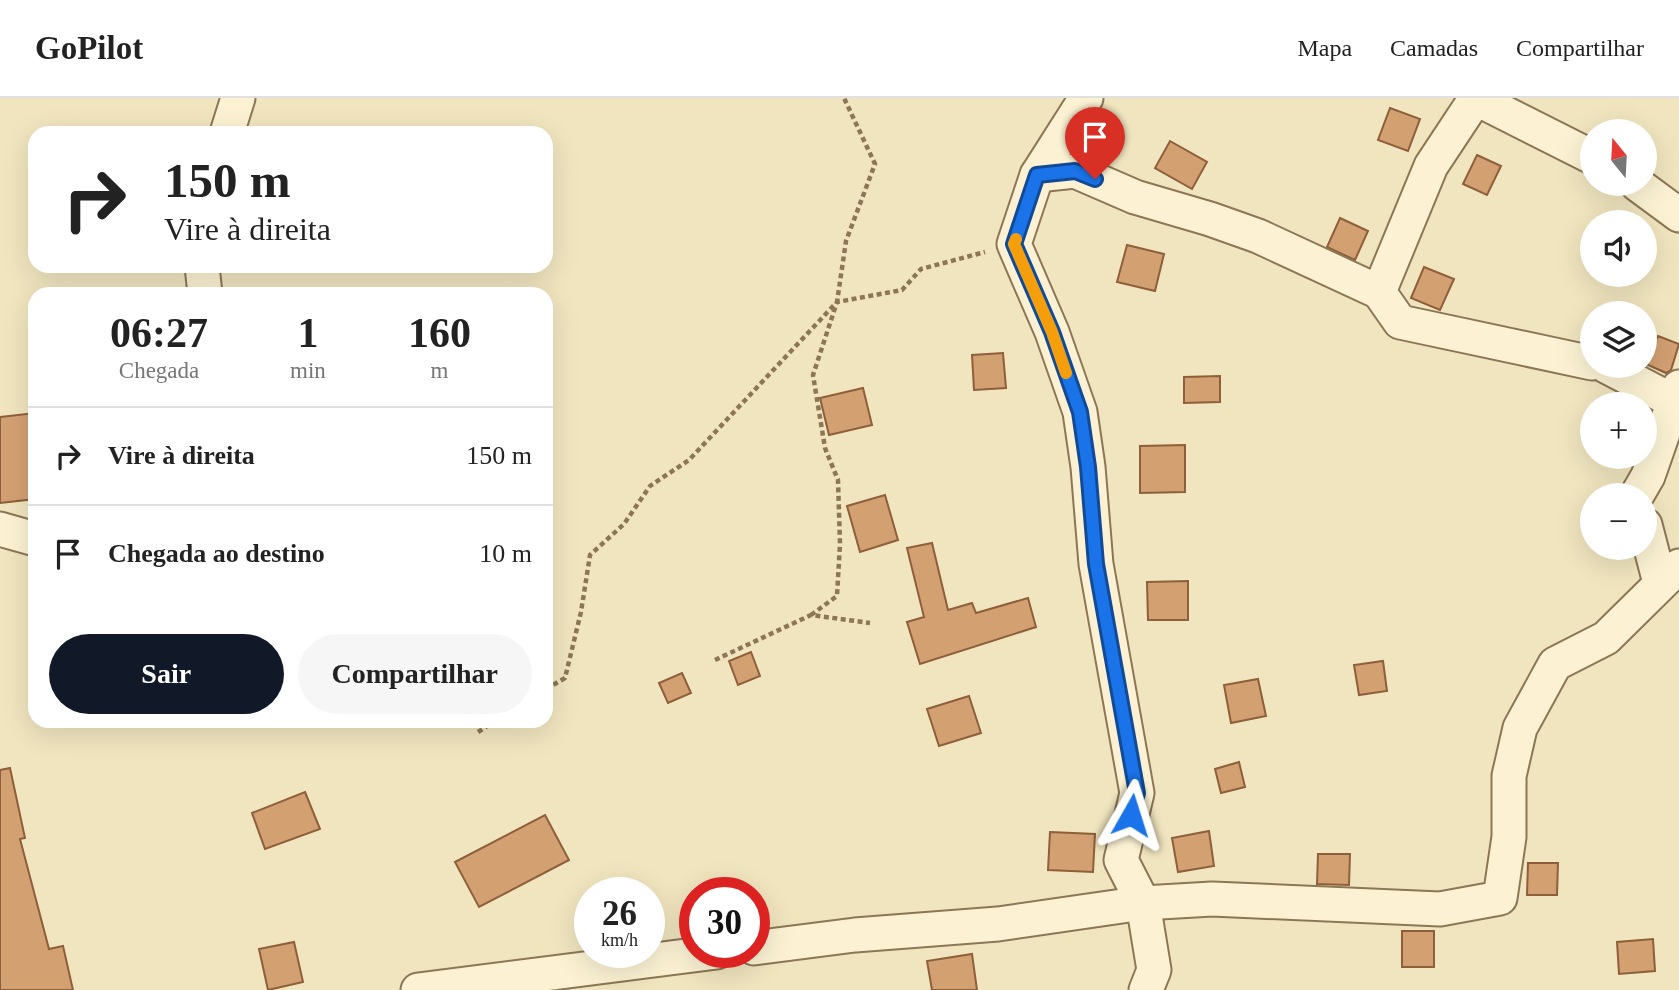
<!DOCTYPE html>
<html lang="pt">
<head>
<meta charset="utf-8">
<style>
  :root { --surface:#fff; --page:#f6f6f6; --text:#222; --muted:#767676; --line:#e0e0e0; --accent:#111827 }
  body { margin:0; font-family:Georgia,serif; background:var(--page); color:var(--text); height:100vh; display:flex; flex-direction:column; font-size:26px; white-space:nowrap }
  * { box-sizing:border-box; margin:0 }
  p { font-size:23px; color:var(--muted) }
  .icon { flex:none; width:38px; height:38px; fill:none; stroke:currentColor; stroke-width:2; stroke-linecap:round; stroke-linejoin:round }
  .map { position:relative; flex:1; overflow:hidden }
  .drawer { position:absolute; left:28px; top:189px; width:525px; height:441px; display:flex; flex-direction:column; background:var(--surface); border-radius:21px; box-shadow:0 7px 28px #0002 }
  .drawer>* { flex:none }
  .top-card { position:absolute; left:28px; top:28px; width:525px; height:147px; border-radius:21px; box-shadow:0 7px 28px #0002; background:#fff; color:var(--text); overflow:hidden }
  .needle { width:46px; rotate:342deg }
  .fabs { position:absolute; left:1580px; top:21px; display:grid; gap:14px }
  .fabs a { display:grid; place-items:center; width:77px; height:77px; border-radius:50%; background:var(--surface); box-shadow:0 7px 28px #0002; font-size:35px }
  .speed { position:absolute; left:574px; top:779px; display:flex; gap:14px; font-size:35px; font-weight:700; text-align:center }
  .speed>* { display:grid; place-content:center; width:91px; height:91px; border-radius:50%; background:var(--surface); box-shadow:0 7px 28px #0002; line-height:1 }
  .speed small { font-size:18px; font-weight:400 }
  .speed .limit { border:10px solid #d22; background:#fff; color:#111 }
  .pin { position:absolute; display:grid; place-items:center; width:60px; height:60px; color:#fff; margin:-72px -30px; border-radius:50% 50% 50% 0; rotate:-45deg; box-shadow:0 0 7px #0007 }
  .pin .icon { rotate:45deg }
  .me { position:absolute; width:77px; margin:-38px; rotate:6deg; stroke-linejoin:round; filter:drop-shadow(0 0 5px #0008) }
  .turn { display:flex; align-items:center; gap:24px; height:147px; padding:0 21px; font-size:32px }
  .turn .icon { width:91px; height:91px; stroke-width:2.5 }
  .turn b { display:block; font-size:49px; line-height:60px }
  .eta { display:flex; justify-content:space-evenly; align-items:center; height:119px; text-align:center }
  .eta b { font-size:42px; font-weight:800; line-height:49px }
  .cta { display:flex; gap:14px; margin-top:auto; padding:14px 21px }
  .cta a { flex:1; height:80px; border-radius:42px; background:var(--accent); color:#fff; font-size:28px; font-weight:800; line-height:80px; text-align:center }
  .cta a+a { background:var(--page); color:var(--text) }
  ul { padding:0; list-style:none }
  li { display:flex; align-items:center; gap:21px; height:98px; padding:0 21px; border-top:2px solid var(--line) }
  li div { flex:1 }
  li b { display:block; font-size:26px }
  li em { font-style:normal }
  header { display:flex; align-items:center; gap:42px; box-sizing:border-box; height:98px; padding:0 35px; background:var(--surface); border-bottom:2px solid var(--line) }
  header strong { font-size:33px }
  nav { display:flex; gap:38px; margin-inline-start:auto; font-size:24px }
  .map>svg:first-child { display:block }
  .building { fill:#d3a072; stroke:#8d5f3a; stroke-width:2 }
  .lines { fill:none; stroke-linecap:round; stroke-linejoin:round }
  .street-casing { stroke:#8c7656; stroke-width:37 }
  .path { stroke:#8c7656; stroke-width:4.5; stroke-dasharray:5 3.5; stroke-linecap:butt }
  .street { stroke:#fcf2d3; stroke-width:33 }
  .route-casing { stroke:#114b97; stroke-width:18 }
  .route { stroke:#1a73e8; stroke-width:12 }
  .slow { stroke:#f59e0b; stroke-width:12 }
</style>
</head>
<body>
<header>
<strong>GoPilot</strong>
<nav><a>Mapa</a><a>Camadas</a><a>Compartilhar</a></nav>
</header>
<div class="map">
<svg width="1679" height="892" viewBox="0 0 1679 892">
  <rect width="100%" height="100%" fill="#f1e5bf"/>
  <g class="building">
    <polygon points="1390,10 1420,21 1408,53 1378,42"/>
    <polygon points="1170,43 1207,64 1192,91 1155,70"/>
    <polygon points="1477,57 1501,68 1487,97 1463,86"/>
    <polygon points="1340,120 1368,133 1355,162 1327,149"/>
    <polygon points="1127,147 1164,156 1155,193 1117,184"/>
    <polygon points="1424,169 1454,181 1440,212 1411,200"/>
    <polygon points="1658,238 1679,246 1671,272 1666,275 1646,266"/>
    <polygon points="1003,255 1006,290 974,292 972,257"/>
    <polygon points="1220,278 1220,304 1184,305 1184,279"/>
    <polygon points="863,290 872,327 829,337 820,300"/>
    <polygon points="35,315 35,401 0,405 0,319"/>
    <polygon points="1185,347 1185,394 1140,395 1140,348"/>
    <polygon points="885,397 898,442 860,454 847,408"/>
    <polygon points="932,445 948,512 972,505 976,515 1028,500 1036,529 920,566 907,524 924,519 907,450"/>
    <polygon points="1188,483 1188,522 1148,522 1147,484"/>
    <polygon points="751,554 760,578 738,587 729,563"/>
    <polygon points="1383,563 1387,593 1359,597 1354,567"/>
    <polygon points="682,575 691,595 668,605 659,585"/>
    <polygon points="1258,581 1266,618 1231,625 1224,587"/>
    <polygon points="969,598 981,635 939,648 927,611"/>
    <polygon points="1239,664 1245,689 1221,695 1215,671"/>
    <polygon points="10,670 25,740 20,741 49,851 63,848 73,892 0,892 0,672"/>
    <polygon points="305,694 320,731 265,751 252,715"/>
    <polygon points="545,717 569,762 479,809 455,764"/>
    <polygon points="1209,733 1214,768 1178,774 1172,740"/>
    <polygon points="1050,734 1095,736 1093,774 1048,772"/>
    <polygon points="1318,756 1350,756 1349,787 1317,786"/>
    <polygon points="1528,765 1558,765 1557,797 1527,797"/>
    <rect x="1402" y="833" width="32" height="36"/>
    <polygon points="1653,841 1655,873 1619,876 1617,844"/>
    <polygon points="294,844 303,884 268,892 259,851"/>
    <polygon points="972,856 977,892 932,892 927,863"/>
  </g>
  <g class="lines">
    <defs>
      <g id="street">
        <polyline points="1086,0 1037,77 1014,146 1052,234 1080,314 1088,369 1096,466 1137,695 1121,762 1143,805 1154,872 1146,892"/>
        <polyline points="1475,0 1592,59"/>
        <polyline points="227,35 238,0"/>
        <polyline points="1037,77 1075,73 1135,99 1210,121 1258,138 1379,194 1400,224 1592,265"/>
        <polyline points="1637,86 1679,117"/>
        <polyline points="202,168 205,196"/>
        <polyline points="1379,194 1431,68 1476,0"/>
        <polyline points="1606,268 1679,306"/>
        <polyline points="1637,397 1648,378 1679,289"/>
        <polyline points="1645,427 1660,485"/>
        <polyline points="0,431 35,441"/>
        <polyline points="754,850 855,837 998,826 1143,805 1212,801 1440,811 1500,800 1509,739 1509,678 1520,630 1555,566 1606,540 1679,468"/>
        <polyline points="418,892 717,854"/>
      </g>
    </defs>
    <use href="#street" class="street-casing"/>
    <g class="path">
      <polyline points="811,517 837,498 840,446 838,382 825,350 813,277 837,204 902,192 921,171 985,154"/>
      <polyline points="715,562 811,517 870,525"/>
      <polyline points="546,591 565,580 581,514 590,457 624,426 650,388 689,362 837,204 846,143 875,66 844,0"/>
      <polyline points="478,634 495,623"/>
    </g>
    <use href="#street" class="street"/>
  </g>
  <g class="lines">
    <defs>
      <polyline id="route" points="1095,81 1075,73 1037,77 1014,146 1052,234 1080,314 1088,369 1096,466 1137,695 1131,717"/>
    </defs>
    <use href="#route" class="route-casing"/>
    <use href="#route" class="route"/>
    <polyline class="slow" points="1016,141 1014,146 1052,234 1066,275"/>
  </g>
</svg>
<div class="fabs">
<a><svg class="needle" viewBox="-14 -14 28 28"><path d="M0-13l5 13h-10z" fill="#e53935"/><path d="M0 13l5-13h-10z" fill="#767676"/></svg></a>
<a><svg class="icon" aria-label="sound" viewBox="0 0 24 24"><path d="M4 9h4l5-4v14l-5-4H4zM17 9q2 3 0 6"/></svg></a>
<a><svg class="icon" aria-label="layers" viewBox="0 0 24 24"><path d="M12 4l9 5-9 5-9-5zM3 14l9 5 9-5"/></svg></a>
<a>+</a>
<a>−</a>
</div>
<div class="speed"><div>26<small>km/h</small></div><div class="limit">30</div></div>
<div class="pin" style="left:1095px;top:81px;background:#d93025"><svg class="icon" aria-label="arrive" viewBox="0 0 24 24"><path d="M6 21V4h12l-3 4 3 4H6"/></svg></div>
<svg class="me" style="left:1131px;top:717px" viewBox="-20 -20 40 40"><path d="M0-17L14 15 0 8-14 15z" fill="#1a73e8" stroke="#fff" stroke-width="4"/></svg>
<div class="top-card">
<div class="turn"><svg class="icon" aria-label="right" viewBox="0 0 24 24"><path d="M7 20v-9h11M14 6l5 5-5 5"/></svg><div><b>150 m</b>Vire à direita</div></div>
</div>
<section class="drawer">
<div class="eta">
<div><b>06:27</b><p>Chegada</p></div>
<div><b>1</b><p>min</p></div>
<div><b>160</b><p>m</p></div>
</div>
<ul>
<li><svg class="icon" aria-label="right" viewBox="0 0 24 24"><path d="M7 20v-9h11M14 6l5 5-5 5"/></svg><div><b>Vire à direita</b></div><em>150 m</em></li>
<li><svg class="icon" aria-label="arrive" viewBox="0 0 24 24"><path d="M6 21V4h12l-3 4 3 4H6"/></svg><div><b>Chegada ao destino</b></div><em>10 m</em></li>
</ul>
<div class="cta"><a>Sair</a><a>Compartilhar</a></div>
</section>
</div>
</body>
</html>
